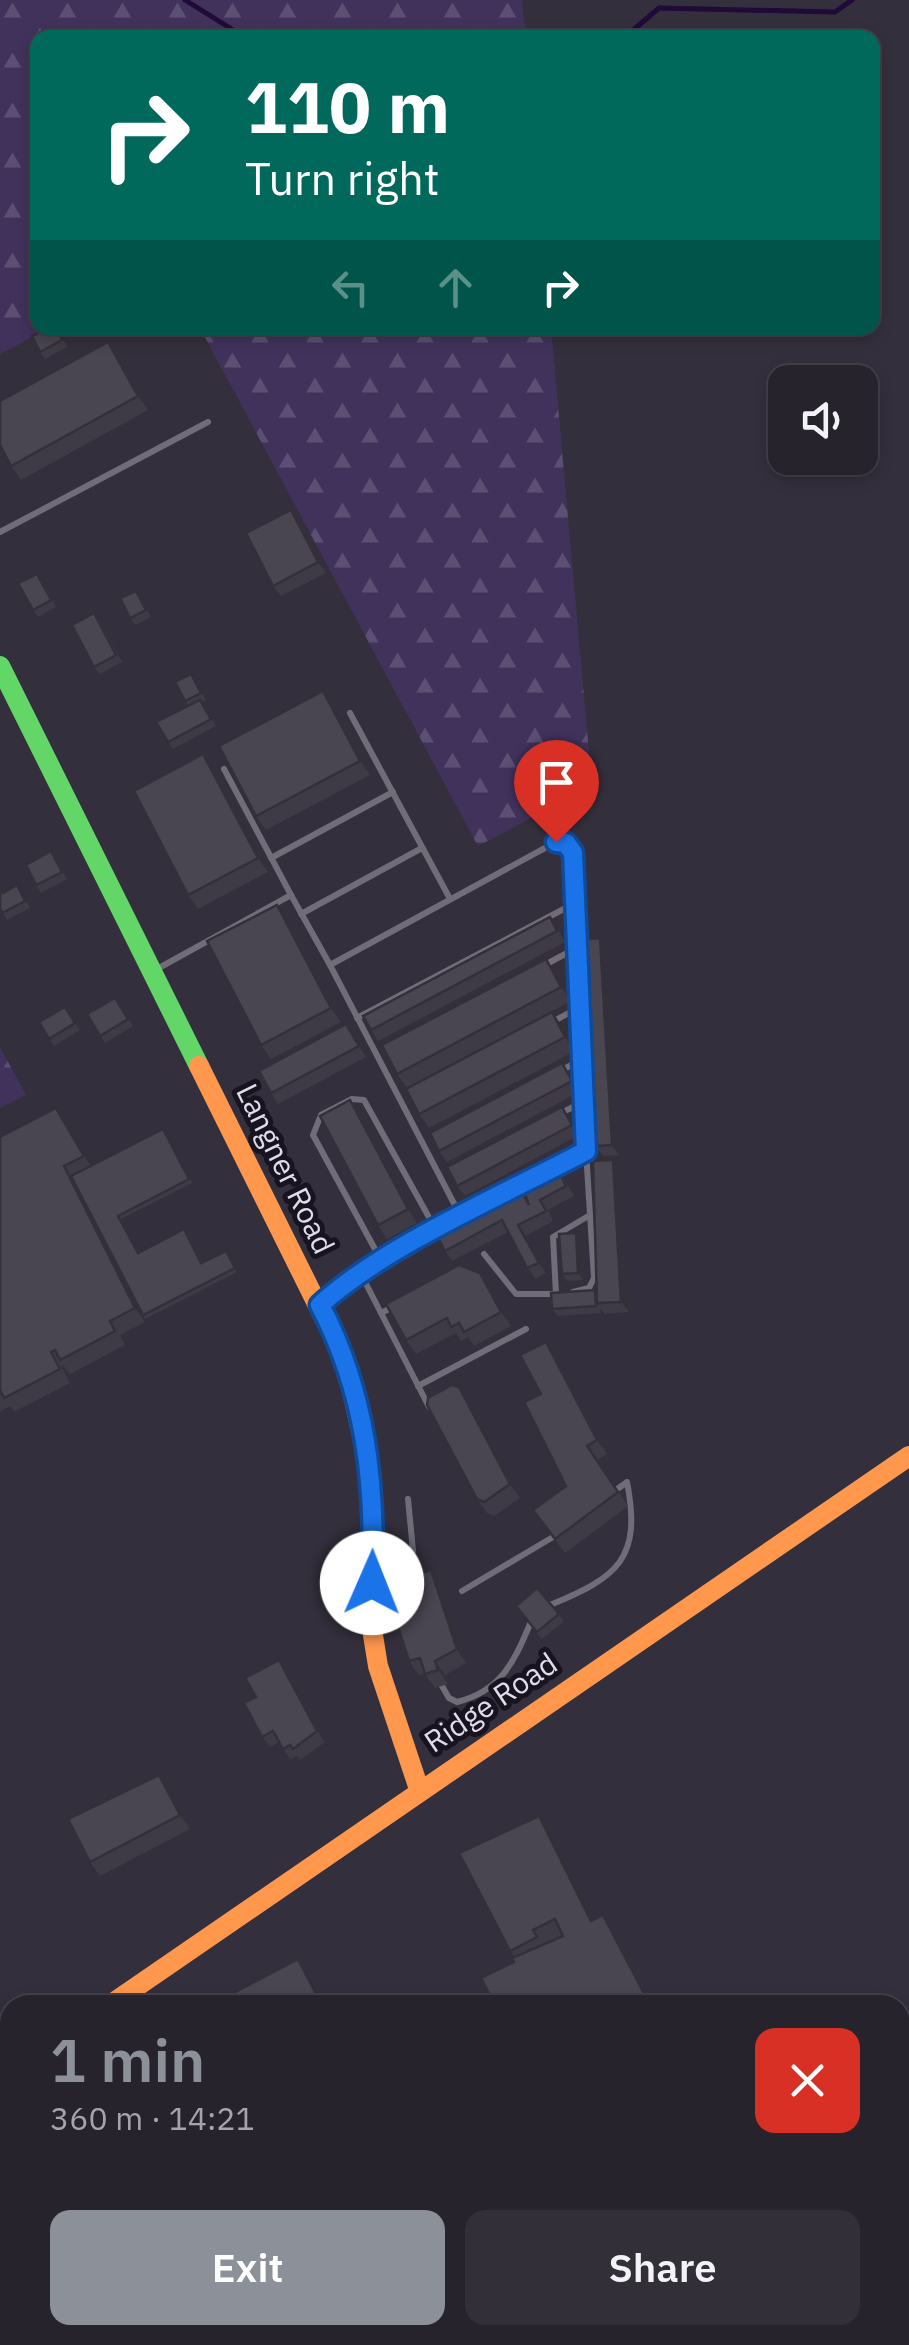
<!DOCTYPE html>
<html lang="en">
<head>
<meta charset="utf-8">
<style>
  :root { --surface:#26232d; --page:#322f39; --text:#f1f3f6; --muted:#a4a4aa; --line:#424049; --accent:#8c9099 }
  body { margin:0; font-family:"IBM Plex Sans",sans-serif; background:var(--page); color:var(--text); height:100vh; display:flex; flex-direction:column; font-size:38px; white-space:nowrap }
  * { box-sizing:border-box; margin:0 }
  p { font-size:32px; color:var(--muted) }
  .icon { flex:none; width:55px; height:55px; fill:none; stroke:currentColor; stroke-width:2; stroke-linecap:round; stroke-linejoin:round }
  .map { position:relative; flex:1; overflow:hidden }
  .side { position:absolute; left:0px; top:1995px; width:910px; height:350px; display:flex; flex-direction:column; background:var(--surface); border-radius:30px 30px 0 0; box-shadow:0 5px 15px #0003,0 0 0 2px var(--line) }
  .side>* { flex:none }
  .guide { position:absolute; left:30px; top:30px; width:850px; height:305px; border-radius:20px; box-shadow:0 5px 15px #0003,0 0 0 2px var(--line); background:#00695c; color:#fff; overflow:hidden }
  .buttons { position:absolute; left:768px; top:365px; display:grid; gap:20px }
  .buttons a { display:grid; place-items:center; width:110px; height:110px; border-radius:20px; background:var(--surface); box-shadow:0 5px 15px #0003,0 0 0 2px var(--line); font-size:50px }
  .pin { position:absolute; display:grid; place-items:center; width:85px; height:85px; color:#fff; margin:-102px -42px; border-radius:50% 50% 50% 0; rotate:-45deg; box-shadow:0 0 10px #0007 }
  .pin .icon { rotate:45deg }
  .me { position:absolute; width:110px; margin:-55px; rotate:1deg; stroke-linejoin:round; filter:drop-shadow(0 0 8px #0008) }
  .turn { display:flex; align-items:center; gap:35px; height:210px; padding:0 50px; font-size:45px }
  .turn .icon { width:130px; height:130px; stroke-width:2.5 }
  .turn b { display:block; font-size:70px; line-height:85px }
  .lanes { display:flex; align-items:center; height:95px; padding:0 50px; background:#0003; justify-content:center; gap:50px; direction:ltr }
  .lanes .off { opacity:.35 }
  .round { display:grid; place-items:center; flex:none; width:105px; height:105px; border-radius:20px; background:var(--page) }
  .summary { display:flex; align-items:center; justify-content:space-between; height:170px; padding:0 50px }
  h1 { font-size:60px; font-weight:600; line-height:75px; color:var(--accent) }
  .primary-button { display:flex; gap:20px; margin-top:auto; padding:20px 50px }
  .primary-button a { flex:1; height:115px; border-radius:20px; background:var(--accent); color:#fff; font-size:40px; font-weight:600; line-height:115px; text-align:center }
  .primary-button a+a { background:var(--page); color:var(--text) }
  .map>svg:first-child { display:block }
  .forest { fill:url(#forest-firs) }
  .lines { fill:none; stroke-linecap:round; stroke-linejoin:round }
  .stream { stroke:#1f0a38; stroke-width:5 }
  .lane { stroke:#706d78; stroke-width:6 }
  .fast { stroke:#63d668; stroke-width:20 }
  .slow { stroke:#ff974d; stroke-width:20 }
  .jam { stroke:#b3261e; stroke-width:20 }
  .wall { fill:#3f3b46 }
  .shaded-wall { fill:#333039 }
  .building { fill:#494551; stroke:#333039; stroke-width:2.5 }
  .route-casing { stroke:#114b97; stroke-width:25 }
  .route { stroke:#1a73e8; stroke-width:18 }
  .labels { text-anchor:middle; stroke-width:10; stroke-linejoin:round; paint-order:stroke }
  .street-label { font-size:30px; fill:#e1dcec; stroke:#18141f }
</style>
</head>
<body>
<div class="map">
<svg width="909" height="2345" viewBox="0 0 909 2345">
  <defs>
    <pattern id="forest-firs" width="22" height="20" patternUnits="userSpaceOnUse" patternTransform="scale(2.5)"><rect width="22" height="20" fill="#41325c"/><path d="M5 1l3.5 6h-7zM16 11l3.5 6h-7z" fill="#5c4f74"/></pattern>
  </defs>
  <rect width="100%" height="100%" fill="#332f3c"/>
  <g class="forest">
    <polygon points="0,0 522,0 526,37 38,38 38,328 49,328 0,354"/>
    <polygon points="200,328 551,328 592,786 478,846"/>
    <polygon points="0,1047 26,1095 0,1108"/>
  </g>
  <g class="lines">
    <g class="stream">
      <polyline points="185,0 246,38"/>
      <polyline points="624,38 659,8 835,12 852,0"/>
    </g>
    <g class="lane">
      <polyline points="0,532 208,422"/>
      <polyline points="350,713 449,897"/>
      <polyline points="224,769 291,895"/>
      <polyline points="271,858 393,792"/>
      <polyline points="301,914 422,848"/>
      <polyline points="541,967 580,946"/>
      <polyline points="157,969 291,895 330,965"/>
      <polyline points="357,1018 577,902"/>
      <polyline points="552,1022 582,1006"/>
      <polyline points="562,1070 583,1059"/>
      <polyline points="559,1114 585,1101"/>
      <polyline points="461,1217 330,965 556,842 566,843 573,853 586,1151"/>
      <polyline points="484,1254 516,1294 556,1294"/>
      <polyline points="382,1262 313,1135 321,1115 352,1099 364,1100 436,1230"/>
      <polyline points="361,1274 381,1313 393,1307"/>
      <polyline points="556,1294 553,1237 590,1215"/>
      <path d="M320,1304c65,-59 187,-111 266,-153l8,127 -5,10 -16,4"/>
      <polyline points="381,1313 429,1407"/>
      <polyline points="418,1386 526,1329"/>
      <polyline points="408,1499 414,1561"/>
      <polyline points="462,1591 553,1537"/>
      <path d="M550,1605c68,-28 92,-46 77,-123l-11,8"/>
      <path d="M442,1686l7,12 8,4c44,-11 57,-40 73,-78"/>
      <polyline points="0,2297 10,2316"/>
      <polyline points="0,2322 10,2317"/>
    </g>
    <polyline class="fast" points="0,666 199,1066"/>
    <g class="slow">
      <polyline points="199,1066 345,1360 371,1475 372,1629 378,1666 419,1789"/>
      <polyline points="110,2005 909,1456"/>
    </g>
    <polyline class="jam" points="0,2089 10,2081"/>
  </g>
  <g class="wall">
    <polygon points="59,332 67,347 45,359 40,352"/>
    <polygon points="118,356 148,410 21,480 11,466"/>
    <polygon points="291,510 299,521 326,573 281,596 273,586"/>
    <polygon points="42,581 56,607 38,617 33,610"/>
    <polygon points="141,598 151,617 135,625 130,618"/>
    <polygon points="99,620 122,662 100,674 94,667"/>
    <polygon points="191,674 206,700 202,702 216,726 173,749 168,742 189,706 185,701"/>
    <polygon points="323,691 333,705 370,775 266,830 256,816"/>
    <polygon points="213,768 268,872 198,909 188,895"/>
    <polygon points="56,859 67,879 41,893 36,885"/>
    <polygon points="17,885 30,908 7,920 0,908 4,892"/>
    <polygon points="550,917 565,942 378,1041 371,1030"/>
    <polygon points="287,919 341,1022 271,1059 261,1045"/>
    <polygon points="600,938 608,948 619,1155 603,1156 596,1146"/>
    <polygon points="546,959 556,973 571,1001 407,1088 397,1074"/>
    <polygon points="115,998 133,1026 105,1043 87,1014"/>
    <polygon points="65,1007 80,1030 54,1046 39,1022"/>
    <polygon points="346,1024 366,1057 278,1104 271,1093"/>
    <polygon points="562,1026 575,1051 429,1128 419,1114"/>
    <polygon points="562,1063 579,1092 447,1162 439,1151"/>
    <polygon points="350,1100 360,1114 417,1223 387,1239 378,1225"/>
    <polygon points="562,1107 579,1135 465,1196 457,1186"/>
    <polygon points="65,1122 91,1166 163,1129 192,1183 121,1219 138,1252 202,1263 226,1251 237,1272 145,1319 97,1227 145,1322 120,1335 125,1345 70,1374 63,1365 61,1366 70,1383 14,1412 10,1406 0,1412 0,1137"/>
    <polygon points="613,1160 621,1171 629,1312 605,1314 600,1308 601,1313 558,1316 552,1309 595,1290 597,1293"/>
    <polygon points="564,1178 574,1196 548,1210 553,1221 526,1236 546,1273 535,1279 508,1232 452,1261 445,1251 519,1187 526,1197"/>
    <polygon points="576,1233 581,1240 583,1280 567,1281 562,1274"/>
    <polygon points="490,1287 511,1326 474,1346 468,1337 461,1341 456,1333 416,1354 406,1340"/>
    <polygon points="555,1356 607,1454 597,1460 628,1506 565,1553 533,1510 566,1486 541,1394"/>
    <polygon points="469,1401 520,1498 494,1516 487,1513 477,1499"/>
    <polygon points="426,1568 426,1571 441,1584 466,1663 445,1675 448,1684 435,1688 425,1674 419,1675 409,1661 407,1597"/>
    <polygon points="537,1588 564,1621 542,1639 516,1606"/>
    <polygon points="286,1670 325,1742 300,1760 297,1756 290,1759 279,1742 270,1747 262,1737 256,1697"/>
    <polygon points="169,1789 190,1829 100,1876 90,1862"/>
    <polygon points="539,1816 549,1830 593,1920 613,1929 652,2005 495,2005 515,1957 510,1951"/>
  </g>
  <g class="shaded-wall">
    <polygon points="108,342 118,356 148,410 138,396"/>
    <polygon points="291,510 299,521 326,573 318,562"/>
    <polygon points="323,691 333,705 370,775 360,761"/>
    <polygon points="203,754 213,768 268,872 258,858"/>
    <polygon points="277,905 287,919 341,1022 331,1008"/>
    <polygon points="600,938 608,948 619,1155 612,1145"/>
    <polygon points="546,959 556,973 571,1001 561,987"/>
    <polygon points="552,1012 562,1026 575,1051 565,1037"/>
    <polygon points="350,1100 360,1114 417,1223 408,1209"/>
    <polygon points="56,1108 65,1122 94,1169 84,1156"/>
    <polygon points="613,1160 621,1171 629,1312 621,1302"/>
    <polygon points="64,1166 73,1180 145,1322 135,1308"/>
    <polygon points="518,1225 526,1236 546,1273 539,1263"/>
    <polygon points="576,1233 581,1240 583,1280 578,1273"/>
    <polygon points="480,1273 490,1287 511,1326 501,1312"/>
    <polygon points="546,1342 555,1356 607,1454 597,1440"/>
    <polygon points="459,1387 469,1401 520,1498 510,1484"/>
    <polygon points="416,1554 426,1568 430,1587 421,1573"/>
    <polygon points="431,1570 441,1584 466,1663 457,1649"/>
    <polygon points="279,1660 286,1670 325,1742 317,1731"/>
    <polygon points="435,1661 445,1675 448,1684 438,1670"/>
    <polygon points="159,1775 169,1789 190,1829 180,1815"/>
    <polygon points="539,1816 549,1830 601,1935 591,1921"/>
    <polygon points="603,1915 613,1929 652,2005 649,2003"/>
    <polygon points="298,1959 305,1970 323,2005 319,2000"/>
    <polygon points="641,2335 650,2335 651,2345 642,2345"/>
  </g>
  <g class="building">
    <polygon points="49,328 56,328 62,340 40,352 32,336"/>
    <polygon points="108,342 138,396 11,466 0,445 0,401"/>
    <polygon points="291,510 318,562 273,586 246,533"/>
    <polygon points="37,574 51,600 33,610 18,583"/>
    <polygon points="136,591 146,610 130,618 120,598"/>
    <polygon points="94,613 116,655 94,667 72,625"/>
    <polygon points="191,674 201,693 185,701 175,682"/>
    <polygon points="323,691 360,761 256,816 219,746"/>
    <polygon points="200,700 211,719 168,742 156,722"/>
    <polygon points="203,754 258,858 188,895 134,791"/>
    <polygon points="51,851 62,872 36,885 26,865"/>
    <polygon points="17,885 25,901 2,913 0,908 0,888 3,893"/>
    <polygon points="277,905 331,1008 261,1045 207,941"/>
    <polygon points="550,917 557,931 371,1030 363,1016"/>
    <polygon points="600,938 612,1145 596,1146 584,939"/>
    <polygon points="546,959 561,987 397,1074 382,1045"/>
    <polygon points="115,998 128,1019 100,1036 87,1014"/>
    <polygon points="65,1007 75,1023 49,1039 39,1022"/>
    <polygon points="552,1012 565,1037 419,1114 406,1089"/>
    <polygon points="346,1024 359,1046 271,1093 259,1071"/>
    <polygon points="562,1063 572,1081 439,1151 430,1133"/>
    <polygon points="350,1100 408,1209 378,1225 320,1116"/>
    <polygon points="562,1107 572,1125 457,1186 447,1167"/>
    <polygon points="56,1108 84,1156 64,1166 135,1308 110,1321 115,1331 60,1360 55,1350 51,1352 60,1369 4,1398 1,1392 0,1393 0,1137"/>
    <polygon points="163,1129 189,1179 118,1216 138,1253 184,1229 201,1263 226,1251 235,1268 143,1315 71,1176"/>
    <polygon points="613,1160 621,1302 597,1303 593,1161"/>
    <polygon points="557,1168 566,1186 540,1200 546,1211 518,1225 539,1263 527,1268 502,1220 445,1251 435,1232 519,1187 529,1205 522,1186"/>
    <polygon points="576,1233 578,1273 562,1274 559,1234"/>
    <polygon points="459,1265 480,1273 501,1312 464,1332 459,1323 451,1327 447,1318 406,1340 386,1304"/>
    <polygon points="595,1290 596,1306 552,1309 551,1293"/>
    <polygon points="546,1342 597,1440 587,1446 618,1492 555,1539 533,1510 566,1486 524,1402 541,1394 520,1355"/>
    <polygon points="452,1385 459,1387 510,1484 484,1502 477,1499 427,1405 428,1398"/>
    <polygon points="416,1554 421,1573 431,1570 457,1649 435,1661 438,1670 425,1674 420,1658 409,1661 390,1602 407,1597 393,1562"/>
    <polygon points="537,1588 559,1614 537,1632 516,1606"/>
    <polygon points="279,1660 317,1731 293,1749 290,1745 283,1749 273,1731 262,1737 244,1703 256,1697 245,1678"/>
    <polygon points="159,1775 180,1815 90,1862 68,1819"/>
    <polygon points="539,1816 591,1921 603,1915 649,2003 646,2005 495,2005 481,1978 514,1962 512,1958 563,1936 555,1919 533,1930 537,1937 510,1951 459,1853"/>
    <polygon points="298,1959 319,2000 311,2005 231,2005 226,1997"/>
    <polygon points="362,2335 436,2335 441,2345 367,2345"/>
    <polygon points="561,2335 641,2335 642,2345 561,2345"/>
  </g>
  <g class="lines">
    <defs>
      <path id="route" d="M372,1583c4,-98 -6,-190 -52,-278 64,-59 187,-112 266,-154l-13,-298 -7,-10 -10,-1"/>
    </defs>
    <use href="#route" class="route-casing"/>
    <use href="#route" class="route"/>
  </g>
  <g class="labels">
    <g class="street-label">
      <text transform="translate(285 1169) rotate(64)" y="10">Langner Road</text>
      <text transform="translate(491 1703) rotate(-34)" y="10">Ridge Road</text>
    </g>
  </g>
</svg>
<div class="buttons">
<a><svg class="icon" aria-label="sound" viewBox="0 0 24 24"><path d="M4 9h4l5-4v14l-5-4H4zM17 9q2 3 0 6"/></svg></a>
</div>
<div class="pin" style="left:556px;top:842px;background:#d93025"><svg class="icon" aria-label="arrive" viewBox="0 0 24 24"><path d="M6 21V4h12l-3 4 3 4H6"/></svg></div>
<svg class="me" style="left:372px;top:1583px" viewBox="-20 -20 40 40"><circle r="19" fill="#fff"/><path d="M0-13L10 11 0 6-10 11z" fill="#1a73e8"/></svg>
<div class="guide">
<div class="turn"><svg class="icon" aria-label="right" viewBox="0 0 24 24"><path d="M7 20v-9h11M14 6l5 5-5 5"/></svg><div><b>110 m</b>Turn right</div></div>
<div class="lanes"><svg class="icon off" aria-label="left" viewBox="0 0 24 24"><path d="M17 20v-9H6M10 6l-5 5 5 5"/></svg><svg class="icon off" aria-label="ahead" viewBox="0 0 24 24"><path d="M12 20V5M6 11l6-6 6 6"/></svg><svg class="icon" aria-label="right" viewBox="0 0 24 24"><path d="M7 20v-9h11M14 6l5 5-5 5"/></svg></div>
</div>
<section class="side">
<div class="summary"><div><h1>1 min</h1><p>360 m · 14:21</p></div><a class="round" style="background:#d93025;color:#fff"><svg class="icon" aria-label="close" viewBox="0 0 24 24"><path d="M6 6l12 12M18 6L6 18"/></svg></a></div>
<div class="primary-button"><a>Exit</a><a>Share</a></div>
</section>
</div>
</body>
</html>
